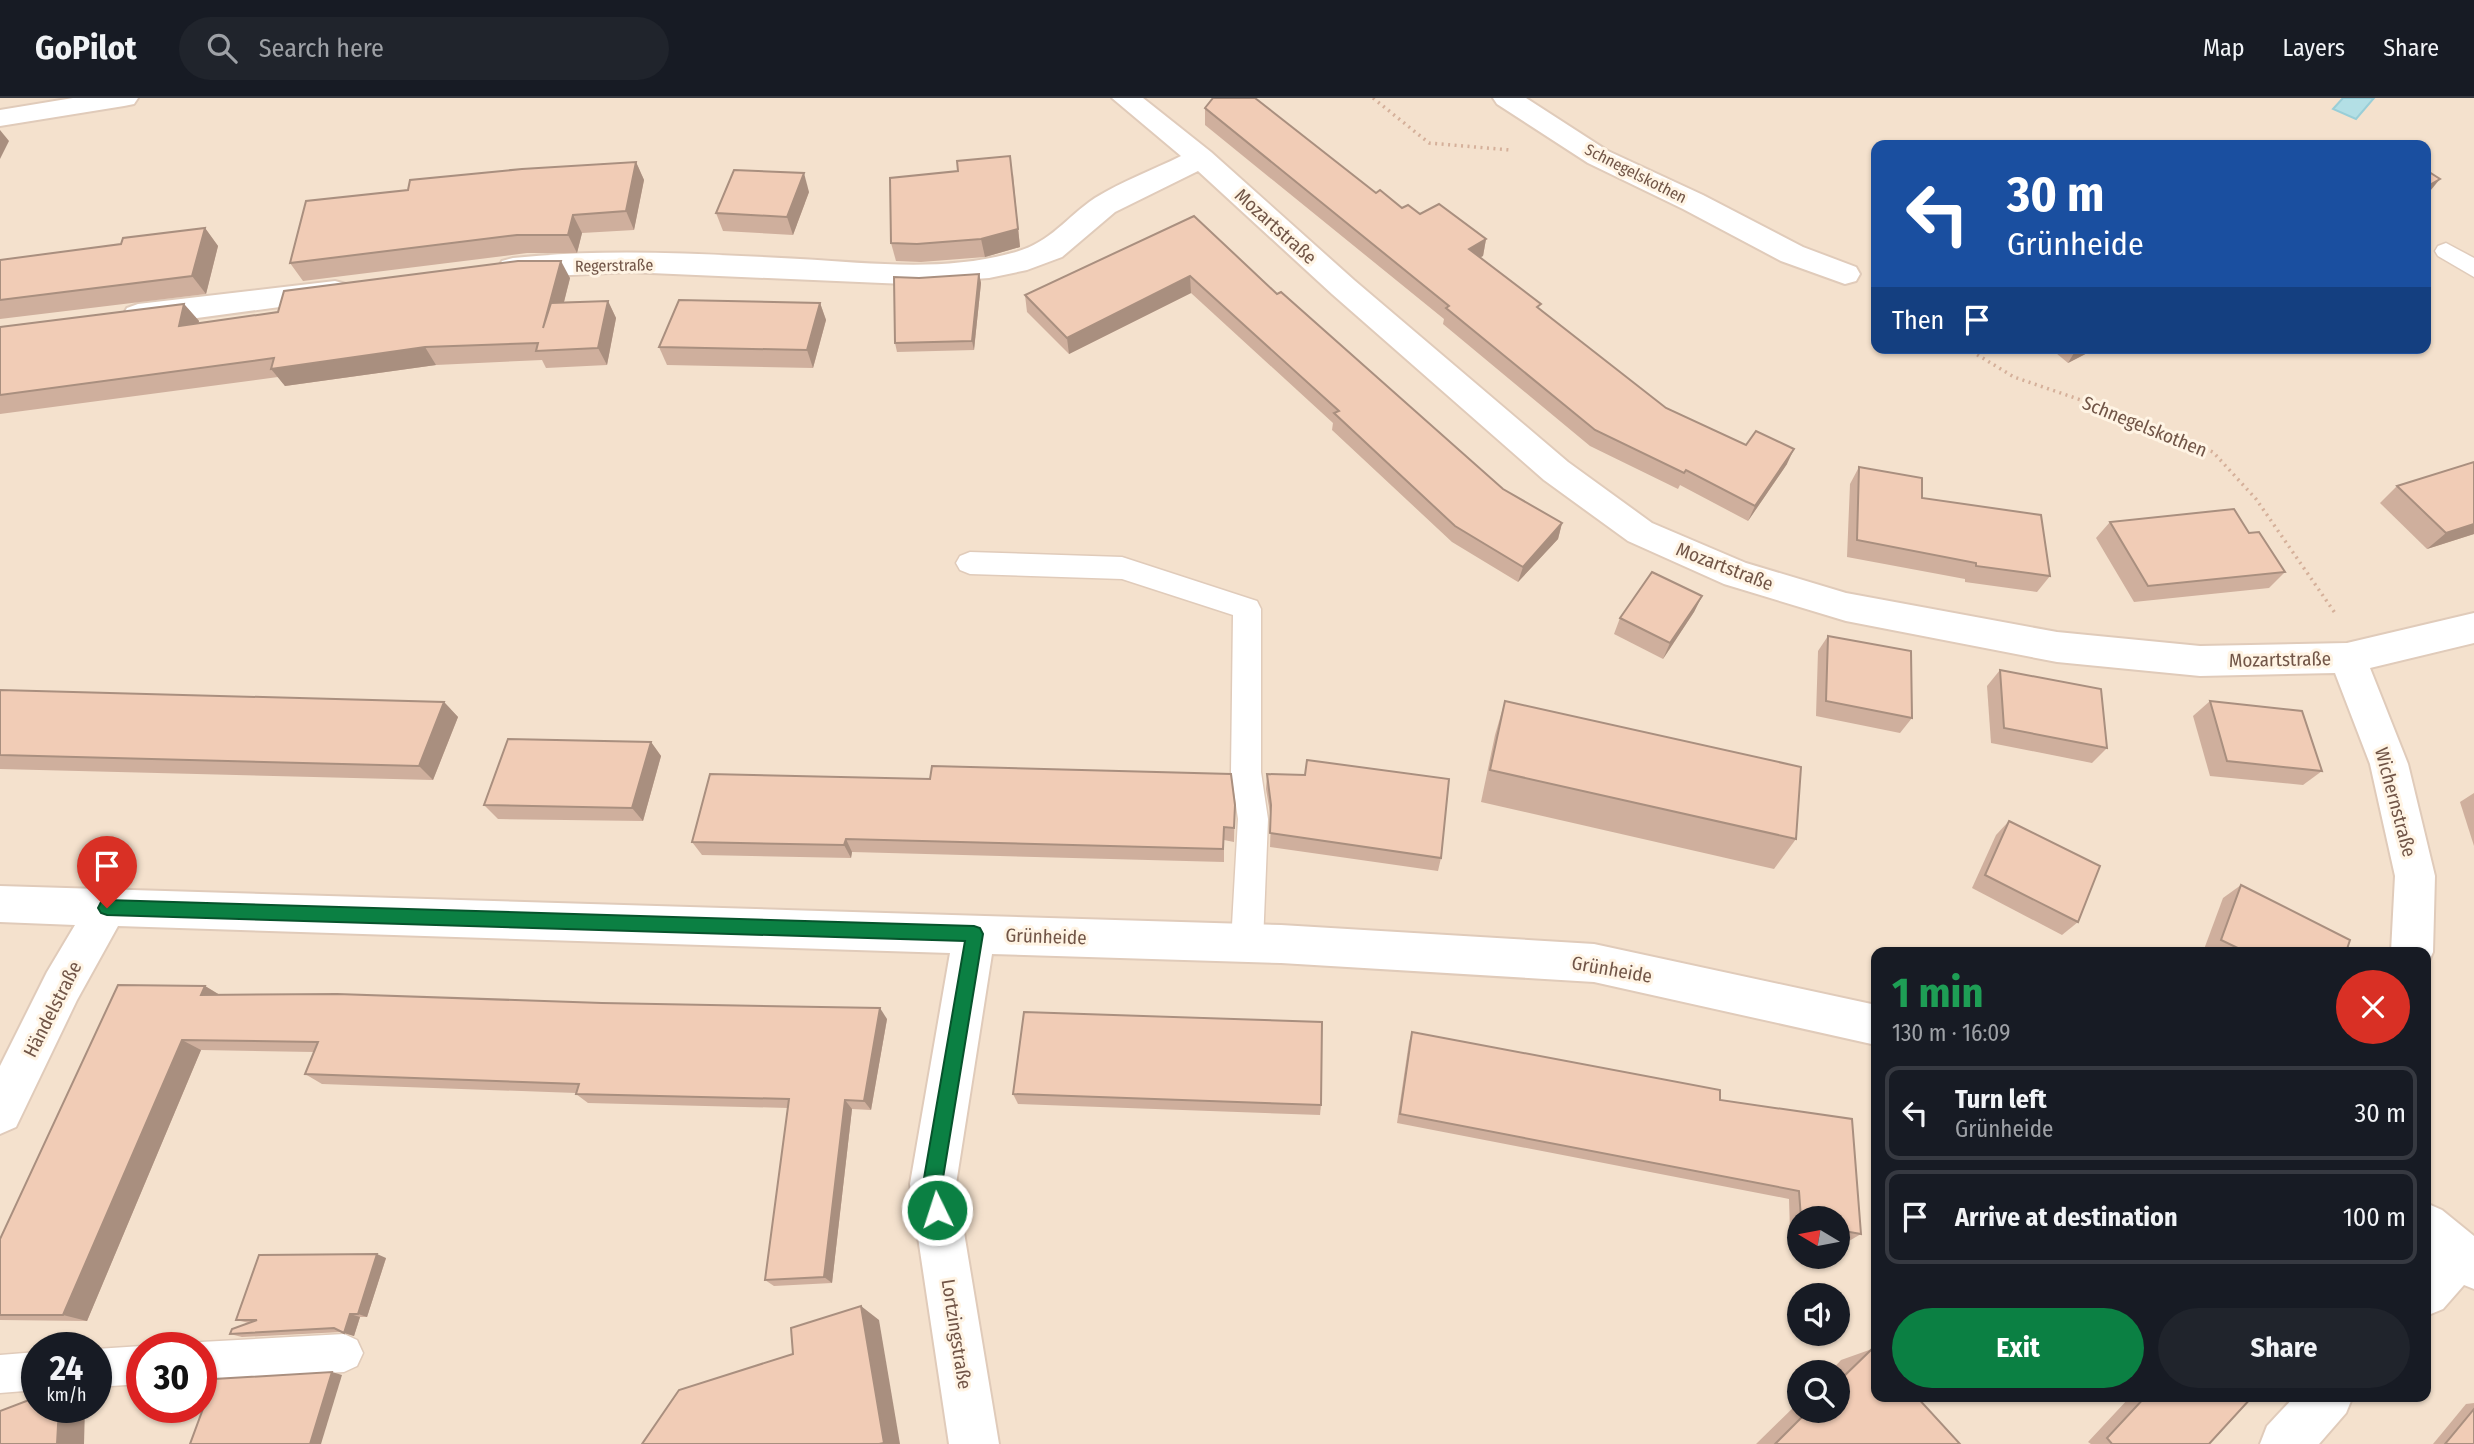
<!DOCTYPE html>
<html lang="en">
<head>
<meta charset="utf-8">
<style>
  :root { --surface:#171b24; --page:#20242c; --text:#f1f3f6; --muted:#9ea1a6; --line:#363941; --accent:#0b8043 }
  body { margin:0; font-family:"Fira Sans Condensed",sans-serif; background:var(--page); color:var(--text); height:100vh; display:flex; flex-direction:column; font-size:26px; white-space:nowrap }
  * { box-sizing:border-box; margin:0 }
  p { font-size:23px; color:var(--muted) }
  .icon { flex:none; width:38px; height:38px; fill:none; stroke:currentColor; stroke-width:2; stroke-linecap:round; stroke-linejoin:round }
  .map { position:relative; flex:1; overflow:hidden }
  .side { position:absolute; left:1871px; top:849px; width:560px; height:455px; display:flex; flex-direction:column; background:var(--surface); border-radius:14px; box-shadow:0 2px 5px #0004 }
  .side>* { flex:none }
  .hud { position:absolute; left:1871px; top:42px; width:560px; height:214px; border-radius:14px; box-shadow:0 2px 5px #0004; background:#1a4fa0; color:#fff; overflow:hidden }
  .needle { width:46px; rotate:280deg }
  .buttons { position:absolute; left:1787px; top:1108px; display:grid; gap:14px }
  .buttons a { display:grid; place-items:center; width:63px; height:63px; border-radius:50%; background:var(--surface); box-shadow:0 2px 5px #0004; font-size:35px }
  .speed { position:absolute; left:21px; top:1234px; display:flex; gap:14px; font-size:35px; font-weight:700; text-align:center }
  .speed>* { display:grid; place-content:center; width:91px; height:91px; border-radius:50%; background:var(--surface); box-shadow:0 2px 5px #0004; line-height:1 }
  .speed small { font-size:18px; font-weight:400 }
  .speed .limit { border:10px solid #d22; background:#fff; color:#111 }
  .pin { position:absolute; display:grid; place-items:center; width:60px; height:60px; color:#fff; margin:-72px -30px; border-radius:50% 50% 50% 0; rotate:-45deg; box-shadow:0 0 7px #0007 }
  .pin .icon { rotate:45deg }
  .me { position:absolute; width:77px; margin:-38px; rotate:356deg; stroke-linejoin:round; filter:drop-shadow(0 0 5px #0008) }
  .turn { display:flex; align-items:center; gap:24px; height:147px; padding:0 21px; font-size:32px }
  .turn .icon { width:91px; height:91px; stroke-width:2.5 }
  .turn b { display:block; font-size:49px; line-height:60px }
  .then { display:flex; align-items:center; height:66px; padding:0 21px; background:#0003; gap:14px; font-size:26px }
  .round { display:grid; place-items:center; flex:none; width:74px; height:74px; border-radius:37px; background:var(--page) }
  .headline { display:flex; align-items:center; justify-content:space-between; height:119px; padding:0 21px }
  h1 { font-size:42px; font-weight:700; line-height:52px; color:#1e9e55 }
  .button { display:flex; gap:14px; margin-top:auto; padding:14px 21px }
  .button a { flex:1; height:80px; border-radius:42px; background:var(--accent); color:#fff; font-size:28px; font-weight:700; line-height:80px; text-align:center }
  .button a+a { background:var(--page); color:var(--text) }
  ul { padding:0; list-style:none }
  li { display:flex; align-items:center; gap:21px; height:94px; margin:0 14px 10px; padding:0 7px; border:4px solid var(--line); border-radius:14px }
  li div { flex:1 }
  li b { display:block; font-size:26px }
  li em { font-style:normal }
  header { display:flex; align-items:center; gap:42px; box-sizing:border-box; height:98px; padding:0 35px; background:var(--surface); border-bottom:2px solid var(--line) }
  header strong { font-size:33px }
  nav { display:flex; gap:38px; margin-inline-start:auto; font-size:24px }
  .search { width:490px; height:63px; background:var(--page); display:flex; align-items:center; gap:18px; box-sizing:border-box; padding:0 24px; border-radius:38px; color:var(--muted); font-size:26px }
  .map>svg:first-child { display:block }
  .residential { fill:#f4e1cd; fill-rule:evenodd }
  .water { fill:#b3dfe5; stroke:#99ced7; stroke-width:2 }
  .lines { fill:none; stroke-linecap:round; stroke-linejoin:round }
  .service-casing { stroke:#e0cbba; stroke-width:3 }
  .minor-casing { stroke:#e0cbba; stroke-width:4 }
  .path { stroke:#d5b09a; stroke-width:3.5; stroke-dasharray:2 4.5; stroke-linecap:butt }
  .service { fill:#fff; fill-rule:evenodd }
  .minor { fill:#fff; fill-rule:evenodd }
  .wall { fill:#cfaf9d }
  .shaded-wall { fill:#a98f7f }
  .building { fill:#f1ccb6; stroke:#a98f7f; stroke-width:2 }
  .route { fill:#0b8043; stroke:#07532c; stroke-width:2 }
  .labels { text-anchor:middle; stroke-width:6; stroke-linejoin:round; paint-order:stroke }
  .far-street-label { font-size:16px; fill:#715547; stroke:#fff4e4 }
  .street-label { font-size:19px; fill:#715547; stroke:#fff4e4 }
</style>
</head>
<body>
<header>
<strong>GoPilot</strong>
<div class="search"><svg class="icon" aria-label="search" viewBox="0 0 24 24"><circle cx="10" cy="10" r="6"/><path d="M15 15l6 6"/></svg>Search here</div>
<nav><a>Map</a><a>Layers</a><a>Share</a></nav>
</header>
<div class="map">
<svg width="2474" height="1346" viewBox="0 0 2474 1346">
  <rect width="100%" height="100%" fill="#fcf0de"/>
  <path class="residential" d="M0,0h2474v1346h-2474zM1876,47h550v203h-550zM1876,854h550v444h-550zM1799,1120h39v38h-39zM1799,1197h39v39h-39zM37,1250h59v59h-59zM142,1250h59v59h-59zM1799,1274h39v38h-39z"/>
  <polygon class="water" points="2343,0 2374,0 2356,21 2333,11"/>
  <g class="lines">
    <defs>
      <g id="service">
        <polygon points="2446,145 2474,160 2474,179 2438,158 2435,153 2438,148"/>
        <polygon points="970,454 1122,459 1257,503 1261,511 1261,674 1268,721 1263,845 1258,855 1247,860 1236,855 1231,845 1238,721 1231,674 1233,517 1122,481 970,476 960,472 956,465 960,458"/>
        <polygon points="344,1236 357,1242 363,1255 357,1268 344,1274 201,1282 201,1250 188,1250 201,1244"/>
        <polygon points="142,1248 145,1250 142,1250 142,1286 96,1289 96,1251"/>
        <polygon points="37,1254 37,1292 0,1295 0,1257"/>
      </g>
      <g id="minor">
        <polygon points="73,0 138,0 134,6 124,8 0,28 0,12"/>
        <path d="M1112,0h31l68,54 143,128 214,182 84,61 94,40 100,30 211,39 143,14 147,-3 127,-30v30l-104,25 38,96 27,112 -2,76 -6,14 -1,-14h-35l4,-76 -25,-112 -35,-91 -135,3 -143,-14 -211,-41 -122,-37 -96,-43 -84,-61 -212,-186 -134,-123 -83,41 -53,45 -35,13 -38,8 -84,6 -277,-12 -115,6 -11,-3 -4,-7 4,-7 11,-3c96,-10 191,-4 287,1 70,4 144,13 212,-6 39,-10 52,-34 83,-55 27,-17 58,-28 86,-42z"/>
        <polygon points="1493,0 1526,0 1608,53 1703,97 1803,149 1856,169 1860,176 1856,183 1845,186 1781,163 1683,111 1588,65 1497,6"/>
        <polygon points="335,183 346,186 350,193 346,200 138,228 127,224 123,217 127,210 138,206"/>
        <polygon points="0,788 1281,827 1594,846 1876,907 1876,947 1594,884 1281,865 992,856 956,1086 999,1346 949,1346 910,1086 950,855 118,828 77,902 16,1029 0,1036 0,968 47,874 75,827 0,824"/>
        <polygon points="2426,1105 2442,1112 2474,1138 2474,1191 2464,1187 2443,1211 2426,1218"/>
        <polygon points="2295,1298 2353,1298 2346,1315 2319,1346 2260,1346 2267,1328"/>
      </g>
    </defs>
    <use href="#service" class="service-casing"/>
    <use href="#minor" class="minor-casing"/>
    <g class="path">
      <polyline points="1373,0 1429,45 1510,52"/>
      <polyline points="1966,250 2014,279 2148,325 2213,354 2256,401 2335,515"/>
    </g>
    <use href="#service" class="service"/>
    <use href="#minor" class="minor"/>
  </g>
  <g class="wall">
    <polygon points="1205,10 1376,95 1402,110 1486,141 1483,158 1480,159 1540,212 1666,310 1787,366 1748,423 1680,387 1678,391 1590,348 1443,226 1444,221 1205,27"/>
    <polygon points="636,64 644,82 634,132 582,135 577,155 527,155 303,183 290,165"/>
    <polygon points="1013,76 1020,149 985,159 921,164 896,163 891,145"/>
    <polygon points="809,94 793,137 723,133 716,115"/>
    <polygon points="1194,118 1277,196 1503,391 1562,425 1558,441 1518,484 1452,444 1332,332 1333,325 1191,195 1069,256 1027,214 1025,197"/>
    <polygon points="205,130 218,148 206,196 0,221 0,162 121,146"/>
    <polygon points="979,176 981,185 974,252 897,254 895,245 919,180"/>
    <polygon points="570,180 564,204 608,203 616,220 607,267 546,270 542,262 436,267 285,288 278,279 0,316 0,229 184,206 199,223 198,225"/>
    <polygon points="820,205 826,222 813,270 667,267 659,249"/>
    <polygon points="2050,250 2097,250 2068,265"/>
    <polygon points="1859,369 1922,400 2050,478 2037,494 1965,484 1965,481 1847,459 1850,386"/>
    <polygon points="2397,388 2474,436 2427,451 2380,405"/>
    <polygon points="2110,424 2249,435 2285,474 2269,490 2134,504 2096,440"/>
    <polygon points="1702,498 1694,514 1663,561 1614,536 1620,520"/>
    <polygon points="1828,538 1912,620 1900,635 1816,618 1818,553"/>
    <polygon points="2000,572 2107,650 2092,665 1991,645 1987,588"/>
    <polygon points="0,592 444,604 458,619 433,682 0,671"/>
    <polygon points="1505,603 1796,741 1774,771 1481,704 1495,637"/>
    <polygon points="2210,603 2322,673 2303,687 2210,678 2193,618"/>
    <polygon points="651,644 661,658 643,723 498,721 484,707"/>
    <polygon points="1267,676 1441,760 1438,773 1270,749 1271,721 1266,691"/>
    <polygon points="2474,695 2474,748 2460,704"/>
    <polygon points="1235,707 1234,744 1224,742 1224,764 852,754 851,760 702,757 692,744"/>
    <polygon points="2009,723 2078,824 2062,837 1972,790 1996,737"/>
    <polygon points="2241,787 2346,854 2203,854 2223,800"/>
    <polygon points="205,888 220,897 887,921 871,1012 852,1011 832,1185 774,1188 765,1182 788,1010 588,1005 576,996 576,995 322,986 305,976 314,954 201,952 87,1223 0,1222 0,1141"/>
    <polygon points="1412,934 1720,1002 1861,1136 1849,1143 1838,1141 1838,1120 1799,1120 1799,1135 1790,1133 1789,1101 1397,1025 1409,944"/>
    <polygon points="1013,996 1321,1007 1320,1017 1018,1006"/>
    <polygon points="386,1160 367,1219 360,1219 354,1238 341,1234 242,1239 230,1236 249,1225 236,1222"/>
    <polygon points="1872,1251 1960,1346 1756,1346 1799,1304 1799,1312 1838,1312 1838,1274 1830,1274 1841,1262"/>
    <polygon points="2128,1298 2253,1298 2209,1346 2091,1346 2088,1344 2129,1300"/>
    <polygon points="2474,1305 2474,1346 2433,1346 2466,1306"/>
  </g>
  <g class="shaded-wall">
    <polygon points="0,32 9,43 0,61"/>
    <polygon points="1010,58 1020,149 985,159 981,141"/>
    <polygon points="636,64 644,82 634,132 626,113"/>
    <polygon points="804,75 809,94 793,137 787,119"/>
    <polygon points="2440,81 2426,98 2426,89"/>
    <polygon points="573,117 582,135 577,155 568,137"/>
    <polygon points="205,130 218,148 206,196 192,178"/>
    <polygon points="1486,141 1483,158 1466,167 1469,151"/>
    <polygon points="561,163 570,180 553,247 543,230"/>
    <polygon points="979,176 981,185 974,252 972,243"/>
    <polygon points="1190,178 1191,195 1069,256 1067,240"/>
    <polygon points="608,203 616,220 607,267 598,250"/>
    <polygon points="820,205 826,222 813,270 807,252"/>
    <polygon points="184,206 199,223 193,245 179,228"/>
    <polygon points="425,249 436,267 285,288 271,271"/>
    <polygon points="2077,250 2097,250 2068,265"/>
    <polygon points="1794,351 1787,366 1748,423 1755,408"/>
    <polygon points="1562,425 1558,441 1518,484 1523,469"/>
    <polygon points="2474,426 2474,436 2427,451 2446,435"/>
    <polygon points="1702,498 1694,514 1663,561 1670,545"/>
    <polygon points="444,604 458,619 433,682 419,668"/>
    <polygon points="651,644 661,658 643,723 632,710"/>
    <polygon points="846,741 852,754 851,760 844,747"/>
    <polygon points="205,888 223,899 201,897"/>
    <polygon points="880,910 887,921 871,1012 864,1003"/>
    <polygon points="182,942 201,952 87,1223 63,1217"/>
    <polygon points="845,1002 852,1011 832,1185 824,1179"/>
    <polygon points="377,1156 386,1160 367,1219 358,1216"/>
    <polygon points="861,1208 879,1222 900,1346 879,1346"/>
    <polygon points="350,1216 360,1219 354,1238 344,1235"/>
    <polygon points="332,1274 342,1277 321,1346 310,1346"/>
    <polygon points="59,1309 85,1309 84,1346 57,1346"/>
  </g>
  <g class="building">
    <polygon points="1213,0 1255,0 1376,95 1380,92 1402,110 1408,107 1420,116 1439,106 1486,141 1469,151 1541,206 1537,209 1666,310 1746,347 1756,333 1794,351 1755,408 1686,372 1684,375 1595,332 1446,210 1449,208 1205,10"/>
    <polygon points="1010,58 1018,131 981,141 917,146 891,145 890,80 958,73 957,63"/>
    <polygon points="636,64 626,113 573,117 568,137 517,137 290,165 306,103 408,92 410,82 522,71"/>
    <polygon points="734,72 804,75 787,119 716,115"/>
    <polygon points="2426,72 2440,81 2426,89"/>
    <polygon points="1194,118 1277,196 1281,194 1503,391 1562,425 1523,469 1455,428 1334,315 1339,313 1190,178 1067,240 1025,197"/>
    <polygon points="205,130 192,178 0,202 0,162 121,146 123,140"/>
    <polygon points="518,163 561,163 543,230 551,205 608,203 598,250 536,253 538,245 425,249 271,271 274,260 0,297 0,229 184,206 179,228 278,214 284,193"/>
    <polygon points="979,176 972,243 895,245 894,179 919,180"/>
    <polygon points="679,202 820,205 807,252 659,249"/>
    <polygon points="2474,364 2474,426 2446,435 2397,388"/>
    <polygon points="1859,369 1922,380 1922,400 2041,417 2050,478 1976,468 1976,465 1857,442"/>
    <polygon points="2234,411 2249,435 2259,434 2285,474 2148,488 2110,424"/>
    <polygon points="1652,474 1702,498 1670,545 1620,520"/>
    <polygon points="1828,538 1911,553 1912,620 1826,603"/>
    <polygon points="2000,572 2101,591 2107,650 2004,630"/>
    <polygon points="0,592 444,604 419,668 0,657"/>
    <polygon points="1505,603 1801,669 1796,741 1490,672"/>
    <polygon points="2210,603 2302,613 2322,673 2227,663"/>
    <polygon points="508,641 651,644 632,710 484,707"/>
    <polygon points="1307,662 1449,681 1441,760 1270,735 1271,707 1267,676 1305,677"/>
    <polygon points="932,668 1231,676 1235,707 1234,730 1224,729 1223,751 846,741 844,747 692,744 710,676 930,681"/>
    <polygon points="2009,723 2100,768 2078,824 1985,777"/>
    <polygon points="2241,787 2350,842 2346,854 2246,854 2221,842"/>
    <polygon points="118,887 205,888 201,897 337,896 602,905 880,910 864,1003 845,1002 824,1179 765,1182 789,1001 576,996 579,986 305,976 318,944 182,942 63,1217 0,1217 0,1141"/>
    <polygon points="1024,914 1322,924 1321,1007 1013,996"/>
    <polygon points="1412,934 1720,992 1720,1002 1852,1021 1861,1136 1838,1132 1838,1120 1801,1120 1799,1093 1400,1016"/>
    <polygon points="377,1156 358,1216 350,1216 344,1235 334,1230 230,1236 232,1231 257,1222 236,1222 259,1157"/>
    <polygon points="861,1208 884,1345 879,1346 642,1346 679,1292 793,1256 791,1230"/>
    <polygon points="1872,1251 1876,1255 1876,1298 1916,1298 1960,1346 1775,1346 1809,1312 1838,1312 1838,1284"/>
    <polygon points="332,1274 310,1346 190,1346 214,1281"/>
    <polygon points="2146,1298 2253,1298 2209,1346 2112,1346 2107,1340"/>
    <polygon points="37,1299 37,1309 59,1309 57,1346 0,1346 0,1313"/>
    <polygon points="2474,1311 2474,1346 2445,1346"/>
  </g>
  <polygon class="route" points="107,802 974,828 980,830 983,836 942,1086 946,1112 943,1119 937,1122 930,1119 923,1086 965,843 107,817 101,815 98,810 101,804"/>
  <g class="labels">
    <g class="far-street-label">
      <text transform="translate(1636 75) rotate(27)" y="6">Schnegelskothen</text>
      <text transform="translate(614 167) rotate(-1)" y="6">Regerstraße</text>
    </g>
    <g class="street-label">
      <text transform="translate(1276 128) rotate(42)" y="7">Mozartstraße</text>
      <text transform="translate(2145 328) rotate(22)" y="7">Schnegelskothen</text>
      <text transform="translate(1725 468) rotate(21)" y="7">Mozartstraße</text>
      <text transform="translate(2280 561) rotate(-1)" y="7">Mozartstraße</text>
      <text transform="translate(2396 704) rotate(75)" y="7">Wichernstraße</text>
      <text transform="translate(1046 838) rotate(2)" y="7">Grünheide</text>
      <text transform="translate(1612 871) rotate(10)" y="7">Grünheide</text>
      <text transform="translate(52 911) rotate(-63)" y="7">Händelstraße</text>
      <text transform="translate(957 1236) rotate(81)" y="7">Lortzingstraße</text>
    </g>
  </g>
</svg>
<div class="buttons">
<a><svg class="needle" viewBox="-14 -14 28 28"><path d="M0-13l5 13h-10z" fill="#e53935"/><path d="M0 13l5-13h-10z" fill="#9ea1a6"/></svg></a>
<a><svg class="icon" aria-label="sound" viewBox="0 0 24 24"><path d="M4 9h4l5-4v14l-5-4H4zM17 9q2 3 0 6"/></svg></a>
<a><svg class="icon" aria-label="search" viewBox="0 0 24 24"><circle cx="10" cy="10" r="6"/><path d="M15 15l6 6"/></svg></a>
</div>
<div class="speed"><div>24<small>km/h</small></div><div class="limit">30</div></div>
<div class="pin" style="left:107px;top:810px;background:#d93025"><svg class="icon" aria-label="arrive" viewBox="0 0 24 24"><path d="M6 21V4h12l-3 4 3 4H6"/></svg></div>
<svg class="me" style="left:937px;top:1112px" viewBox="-20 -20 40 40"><circle r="17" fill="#0b8043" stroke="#fff" stroke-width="3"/><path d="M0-11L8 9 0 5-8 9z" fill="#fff"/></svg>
<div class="hud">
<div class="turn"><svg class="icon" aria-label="left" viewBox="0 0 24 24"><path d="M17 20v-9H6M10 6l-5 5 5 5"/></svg><div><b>30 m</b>Grünheide</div></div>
<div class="then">Then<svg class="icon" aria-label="arrive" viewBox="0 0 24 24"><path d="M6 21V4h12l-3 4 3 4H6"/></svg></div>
</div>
<section class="side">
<div class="headline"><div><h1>1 min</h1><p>130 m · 16:09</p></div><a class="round" style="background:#d93025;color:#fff"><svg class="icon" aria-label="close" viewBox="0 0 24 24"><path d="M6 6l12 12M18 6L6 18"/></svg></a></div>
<ul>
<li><svg class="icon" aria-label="left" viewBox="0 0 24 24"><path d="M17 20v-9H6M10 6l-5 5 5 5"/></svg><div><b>Turn left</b><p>Grünheide</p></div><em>30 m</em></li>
<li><svg class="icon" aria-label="arrive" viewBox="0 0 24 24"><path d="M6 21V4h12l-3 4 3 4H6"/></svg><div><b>Arrive at destination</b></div><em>100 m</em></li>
</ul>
<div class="button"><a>Exit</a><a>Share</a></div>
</section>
</div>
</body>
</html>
